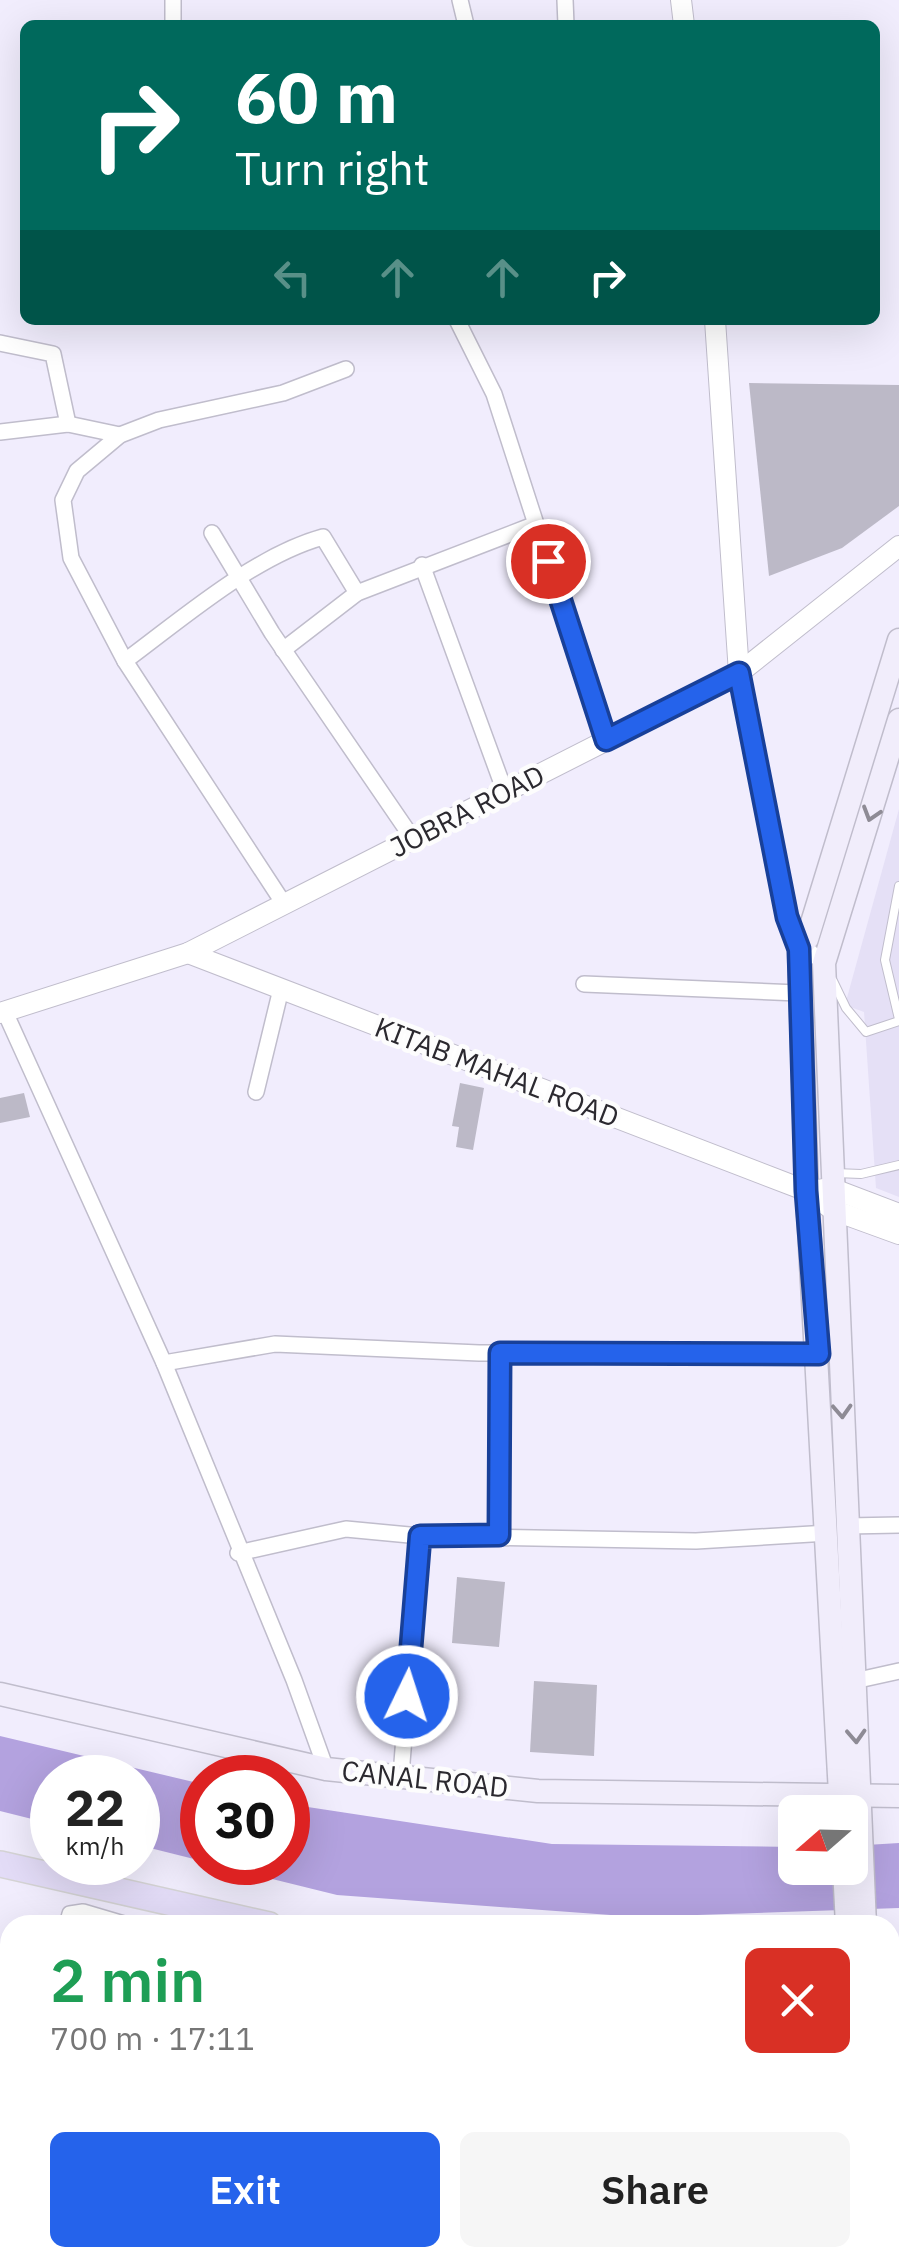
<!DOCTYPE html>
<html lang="en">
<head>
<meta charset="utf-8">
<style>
  :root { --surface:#fff; --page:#f6f6f6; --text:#222; --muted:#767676; --accent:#2563eb }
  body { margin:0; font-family:"IBM Plex Sans",sans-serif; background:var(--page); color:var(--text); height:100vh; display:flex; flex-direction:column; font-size:38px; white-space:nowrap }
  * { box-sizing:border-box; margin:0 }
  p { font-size:32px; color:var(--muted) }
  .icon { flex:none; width:55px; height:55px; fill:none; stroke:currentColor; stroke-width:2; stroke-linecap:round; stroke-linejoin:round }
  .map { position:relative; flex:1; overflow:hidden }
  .drawer { position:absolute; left:0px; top:1915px; width:900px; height:352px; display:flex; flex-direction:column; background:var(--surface); border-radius:30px 30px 0 0; box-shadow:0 10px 40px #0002 }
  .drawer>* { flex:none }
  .hud { position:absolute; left:20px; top:20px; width:860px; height:305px; border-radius:15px; box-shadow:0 10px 40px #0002; background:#00695c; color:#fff; overflow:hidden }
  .needle { width:65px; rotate:250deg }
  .fabs { position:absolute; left:778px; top:1795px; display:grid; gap:20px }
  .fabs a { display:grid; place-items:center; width:90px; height:90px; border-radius:15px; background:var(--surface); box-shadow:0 10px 40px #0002; font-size:50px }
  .speed { position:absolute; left:30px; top:1755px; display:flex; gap:20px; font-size:50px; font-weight:700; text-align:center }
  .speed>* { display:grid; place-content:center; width:130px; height:130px; border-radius:50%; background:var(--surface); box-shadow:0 10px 40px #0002; line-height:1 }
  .speed small { font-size:25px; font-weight:400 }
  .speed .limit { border:15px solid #d22; background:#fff; color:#111 }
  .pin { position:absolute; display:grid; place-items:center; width:85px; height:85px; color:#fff; margin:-42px; border:5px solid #fff; border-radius:50%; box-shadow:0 2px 10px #0007 }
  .me { position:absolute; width:110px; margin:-55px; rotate:4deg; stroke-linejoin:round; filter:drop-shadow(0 0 8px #0008) }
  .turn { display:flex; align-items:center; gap:35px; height:210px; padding:0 50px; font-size:45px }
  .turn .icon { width:130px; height:130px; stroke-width:2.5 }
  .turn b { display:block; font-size:70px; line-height:85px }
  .lanes { display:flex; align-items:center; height:95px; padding:0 50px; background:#0003; justify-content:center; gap:50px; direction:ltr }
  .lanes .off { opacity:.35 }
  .round { display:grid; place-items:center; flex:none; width:105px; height:105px; border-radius:15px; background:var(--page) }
  .overview { display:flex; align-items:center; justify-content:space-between; height:170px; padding:0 50px }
  h1 { font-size:60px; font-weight:600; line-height:75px; color:#1e9e55 }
  .button { display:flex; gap:20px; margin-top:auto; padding:20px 50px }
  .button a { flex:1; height:115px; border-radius:15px; background:var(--accent); color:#fff; font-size:40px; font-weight:600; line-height:115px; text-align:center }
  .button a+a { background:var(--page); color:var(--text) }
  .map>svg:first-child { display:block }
  .built { fill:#e5e0f6 }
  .water { fill:#b3a2df }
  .building { fill:#bcb9c7 }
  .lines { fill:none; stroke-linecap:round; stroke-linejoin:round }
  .service-casing { stroke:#c0bdcc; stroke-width:10 }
  .minor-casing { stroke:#c0bdcc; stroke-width:18 }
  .tertiary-casing { stroke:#c0bdcc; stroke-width:22 }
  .secondary-casing { stroke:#c0bdcc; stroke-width:25 }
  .primary-casing { stroke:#d5d4d5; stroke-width:28 }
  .service { stroke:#fff; stroke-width:8 }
  .minor { stroke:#fff; stroke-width:15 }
  .tertiary { stroke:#fff; stroke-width:20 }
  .secondary { stroke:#f1edfb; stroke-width:22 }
  .primary { stroke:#e3dcf7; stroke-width:25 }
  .oneway { stroke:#8e8b95 }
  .route-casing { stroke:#184099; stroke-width:25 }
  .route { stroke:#2563eb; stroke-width:18 }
  .labels { text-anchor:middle; stroke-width:9; stroke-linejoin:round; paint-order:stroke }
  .street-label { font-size:28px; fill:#2b292f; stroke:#fdfdfd }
</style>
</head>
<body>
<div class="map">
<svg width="899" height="2266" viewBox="0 0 899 2266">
  <rect width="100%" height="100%" fill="#f1edfd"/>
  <g class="built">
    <polygon points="899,809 899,1197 876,1188 864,1012 845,1005"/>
    <polygon points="0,2191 10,2196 10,2258 138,2258 155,2266 0,2266"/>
    <polygon points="692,2258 850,2258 850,2266 691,2266"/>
  </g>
  <g class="water">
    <polygon points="0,1736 202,1784 202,1861 138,1845 138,1778 52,1778 52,1824 0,1811"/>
    <polygon points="288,1804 552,1844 795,1847 795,1868 850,1868 850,1846 899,1843 899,1908 638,1917 337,1895 208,1863 288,1862"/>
  </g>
  <g class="building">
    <polygon points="749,383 899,385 899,506 842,548 769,576"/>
    <polygon points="460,1083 484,1088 473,1150 456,1147 459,1127 452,1126"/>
    <polygon points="24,1093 30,1117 0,1123 0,1098"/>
    <polygon points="457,1577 505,1582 499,1647 452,1643"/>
    <polygon points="534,1681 597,1685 594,1756 530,1752"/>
  </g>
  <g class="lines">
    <defs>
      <g id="service">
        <polyline points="899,886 885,960 899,1019"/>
        <polyline points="833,981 846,1008 866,1032 899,1021"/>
        <polyline points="835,1173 861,1174 899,1165"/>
      </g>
      <g id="minor">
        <polyline points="173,0 173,25"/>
        <polyline points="460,0 466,25"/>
        <polyline points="565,0 566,25"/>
        <polyline points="457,320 494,394 606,741"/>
        <polyline points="0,343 53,354 68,424"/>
        <polyline points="0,432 68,424 120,435"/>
        <polyline points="212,533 272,633 413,839"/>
        <polyline points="422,565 505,792"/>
        <polyline points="283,650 357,593 536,524"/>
        <path d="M125,661c57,-42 129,-105 198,-124l34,56"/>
        <polyline points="284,904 125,661 71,558 63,500 77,471 120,435 159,420 283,393 346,369"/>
        <polyline points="584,984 798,993"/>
        <polyline points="5,1012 164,1363 294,1680 326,1769"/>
        <polyline points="256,1092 281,989"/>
        <polyline points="164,1363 275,1344 479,1353 819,1354"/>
        <polyline points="847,1526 899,1525"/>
        <polyline points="499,1535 500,1353"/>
        <polyline points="238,1553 346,1529 420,1536 696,1541 828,1533"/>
        <polyline points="854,1681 899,1671"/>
        <polyline points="401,1775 420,1536"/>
        <polyline points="67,1925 70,1914 83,1912 127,1925"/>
        <polyline points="890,2123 899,2124"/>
        <polyline points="0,2157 10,2162"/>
        <polyline points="0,2256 10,2255"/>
        <polyline points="65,2258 95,2266"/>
        <polyline points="212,2258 230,2266"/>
        <polyline points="306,2266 309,2258"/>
        <polyline points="446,2266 449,2258"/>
        <polyline points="550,2266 555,2258"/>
      </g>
      <g id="tertiary">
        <polyline points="681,0 684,25"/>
        <polyline points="715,320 739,673 787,917 799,949 809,954"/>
        <polyline points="188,953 807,1191 833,1210 899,1234"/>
        <polyline points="0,1013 188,953 739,673 899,546"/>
        <polyline points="818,1190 831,1188 899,1214"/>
      </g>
      <g id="secondary">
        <polyline points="0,1694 326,1769 538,1791 899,1796"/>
        <polyline points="841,1812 807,1191 799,949 807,939 899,640"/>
        <polyline points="844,1868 847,1925"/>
        <polyline points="865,1925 824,963 899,720"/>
        <polyline points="871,2266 871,2258"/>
      </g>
      <g id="primary">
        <polyline points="0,1864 269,1925"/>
        <polyline points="890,1959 899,1958"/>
      </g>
    </defs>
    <use href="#service" class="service-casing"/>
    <use href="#minor" class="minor-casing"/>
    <use href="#tertiary" class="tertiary-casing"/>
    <use href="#secondary" class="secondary-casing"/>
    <use href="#primary" class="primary-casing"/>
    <use href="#service" class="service"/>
    <use href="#minor" class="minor"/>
    <use href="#tertiary" class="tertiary"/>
    <use href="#secondary" class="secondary"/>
    <use href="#primary" class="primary"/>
  </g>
  <defs><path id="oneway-chevron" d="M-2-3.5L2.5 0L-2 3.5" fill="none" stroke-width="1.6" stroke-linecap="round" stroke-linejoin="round" transform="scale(2.5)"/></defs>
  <g class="oneway">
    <use href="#oneway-chevron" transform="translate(871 814) rotate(107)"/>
    <use href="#oneway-chevron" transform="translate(842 1411) rotate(87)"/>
    <use href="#oneway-chevron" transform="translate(856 1736) rotate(87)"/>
  </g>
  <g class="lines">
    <defs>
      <polyline id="route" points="407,1696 420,1536 499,1535 500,1353 819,1354 806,1191 799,949 787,917 739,673 606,740 548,561"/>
    </defs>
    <use href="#route" class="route-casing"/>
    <use href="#route" class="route"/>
  </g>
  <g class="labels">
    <g class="street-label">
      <text transform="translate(467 811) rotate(-27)" y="10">JOBRA ROAD</text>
      <text transform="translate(497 1072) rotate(21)" y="10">KITAB MAHAL ROAD</text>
      <text transform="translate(425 1779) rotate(6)" y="10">CANAL ROAD</text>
    </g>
  </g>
</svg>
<div class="fabs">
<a><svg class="needle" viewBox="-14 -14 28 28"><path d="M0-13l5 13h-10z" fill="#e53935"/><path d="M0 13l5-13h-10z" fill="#767676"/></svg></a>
</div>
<div class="speed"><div>22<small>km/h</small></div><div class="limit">30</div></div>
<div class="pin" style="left:548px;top:561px;background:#d93025"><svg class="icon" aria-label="arrive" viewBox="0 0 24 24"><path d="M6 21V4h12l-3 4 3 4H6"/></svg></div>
<svg class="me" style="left:407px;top:1696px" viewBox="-20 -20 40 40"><circle r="17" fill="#2563eb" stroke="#fff" stroke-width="3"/><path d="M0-11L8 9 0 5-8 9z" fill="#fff"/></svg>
<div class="hud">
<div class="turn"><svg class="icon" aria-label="right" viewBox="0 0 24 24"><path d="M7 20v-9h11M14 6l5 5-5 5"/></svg><div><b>60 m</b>Turn right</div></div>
<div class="lanes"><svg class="icon off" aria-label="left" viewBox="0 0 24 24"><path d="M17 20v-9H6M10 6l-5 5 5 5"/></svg><svg class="icon off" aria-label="ahead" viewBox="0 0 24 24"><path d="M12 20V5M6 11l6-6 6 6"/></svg><svg class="icon off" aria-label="ahead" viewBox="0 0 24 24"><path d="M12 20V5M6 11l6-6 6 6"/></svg><svg class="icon" aria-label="right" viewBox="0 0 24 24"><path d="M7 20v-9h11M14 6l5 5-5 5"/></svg></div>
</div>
<section class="drawer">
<div class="overview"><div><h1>2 min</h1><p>700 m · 17:11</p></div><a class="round" style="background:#d93025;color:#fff"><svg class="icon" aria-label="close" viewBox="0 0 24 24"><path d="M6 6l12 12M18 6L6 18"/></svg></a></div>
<div class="button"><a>Exit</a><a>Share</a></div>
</section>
</div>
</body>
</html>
